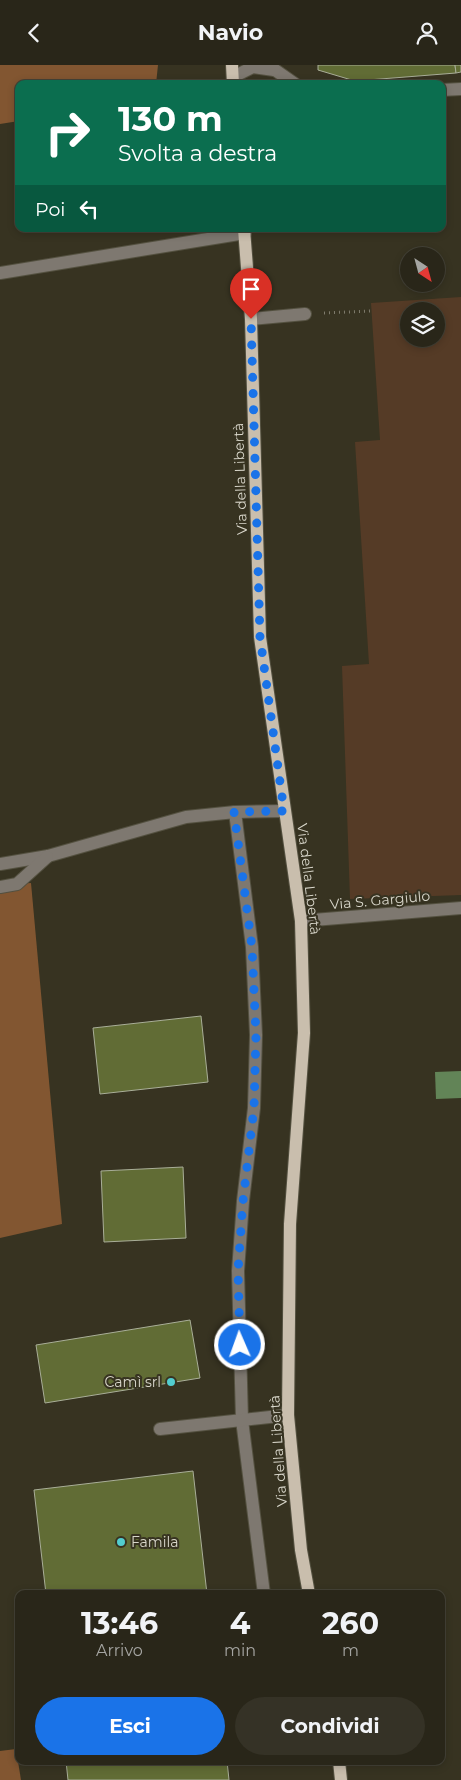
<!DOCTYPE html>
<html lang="it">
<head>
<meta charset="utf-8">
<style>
  :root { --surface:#292619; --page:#353226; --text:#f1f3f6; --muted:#a5a5a2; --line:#454338; --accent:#1a73e8 }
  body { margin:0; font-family:Montserrat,sans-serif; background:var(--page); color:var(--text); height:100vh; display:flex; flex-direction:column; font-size:19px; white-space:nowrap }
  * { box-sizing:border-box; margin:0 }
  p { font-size:16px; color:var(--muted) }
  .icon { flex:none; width:28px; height:28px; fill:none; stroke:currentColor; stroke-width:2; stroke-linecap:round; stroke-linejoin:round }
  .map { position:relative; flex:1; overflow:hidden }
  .sheet { position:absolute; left:15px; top:1525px; width:430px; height:175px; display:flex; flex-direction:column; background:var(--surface); border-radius:10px; box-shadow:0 2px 8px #0003,0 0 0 1px var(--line) }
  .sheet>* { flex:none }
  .guide { position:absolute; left:15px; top:15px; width:431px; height:152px; border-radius:10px; box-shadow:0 2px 8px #0003,0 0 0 1px var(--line); background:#0b6e4f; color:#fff; overflow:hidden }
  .needle { width:32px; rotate:144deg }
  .tools { position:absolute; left:400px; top:182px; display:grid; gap:10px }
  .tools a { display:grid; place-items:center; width:45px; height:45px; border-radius:50%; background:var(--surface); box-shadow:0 2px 8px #0003,0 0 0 1px var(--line); font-size:25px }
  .pin { position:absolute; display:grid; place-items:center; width:42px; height:42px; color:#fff; margin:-51px -21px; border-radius:50% 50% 50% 0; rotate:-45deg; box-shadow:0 0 5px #0007 }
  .pin .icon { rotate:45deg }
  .me { position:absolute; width:55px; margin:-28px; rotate:358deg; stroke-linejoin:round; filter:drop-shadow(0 0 4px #0008) }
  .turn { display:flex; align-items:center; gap:18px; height:105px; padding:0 20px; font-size:22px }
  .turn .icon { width:65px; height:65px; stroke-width:2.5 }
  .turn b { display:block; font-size:35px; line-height:42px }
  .then { display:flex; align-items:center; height:48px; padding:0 20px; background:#0003; gap:10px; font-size:19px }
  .eta { display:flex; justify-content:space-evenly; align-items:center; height:85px; text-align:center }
  .eta b { font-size:30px; font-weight:700; line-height:35px }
  .action { display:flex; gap:10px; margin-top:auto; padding:10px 20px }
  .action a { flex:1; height:58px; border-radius:30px; background:var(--accent); color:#fff; font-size:20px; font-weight:700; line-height:58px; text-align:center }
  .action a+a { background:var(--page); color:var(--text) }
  header { display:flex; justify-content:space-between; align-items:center; height:65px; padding:0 20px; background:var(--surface); font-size:22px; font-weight:700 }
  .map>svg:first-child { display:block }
  .green { fill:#553b26; fill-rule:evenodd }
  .forest { fill:#825631 }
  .water { fill:#628457 }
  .building { fill:#616c35; stroke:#a9ae98 }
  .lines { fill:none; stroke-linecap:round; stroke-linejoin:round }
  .minor-casing { stroke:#545140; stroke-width:14 }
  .major-casing { stroke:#545140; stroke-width:14 }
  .path { stroke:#7e7b6c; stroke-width:3; stroke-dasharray:1 4; stroke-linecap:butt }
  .minor { stroke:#7e7870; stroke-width:12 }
  .major { stroke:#c9bead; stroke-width:12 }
  .route { stroke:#1a73e8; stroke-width:9; stroke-dasharray:0 16.2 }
  .poi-dot { fill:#52cdcf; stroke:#373321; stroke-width:2 }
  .labels { text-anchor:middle; stroke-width:4; stroke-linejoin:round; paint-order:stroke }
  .street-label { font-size:14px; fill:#d9d7cb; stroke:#373321 }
  .poi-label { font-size:14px; fill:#d9d7cb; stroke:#373321; text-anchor:end }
</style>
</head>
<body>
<header><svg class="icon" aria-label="back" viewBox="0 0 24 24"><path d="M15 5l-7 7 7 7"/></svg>Navio<svg class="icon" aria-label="person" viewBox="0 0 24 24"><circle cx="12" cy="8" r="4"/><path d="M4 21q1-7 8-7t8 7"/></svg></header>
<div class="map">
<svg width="461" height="1715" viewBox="0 0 461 1715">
  <rect width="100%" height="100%" fill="#373321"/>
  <path class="green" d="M461,232v598l-111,4 -8,-233 27,-2 -14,-222 25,-2 -9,-137zM409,246h27v28h-27z"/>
  <g class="forest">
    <polygon points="0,0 158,0 156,19 19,19 19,56 0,59"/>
    <polygon points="31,818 62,1159 0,1173 0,820"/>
    <polygon points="16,1684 21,1715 0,1715 0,1686"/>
  </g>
  <polygon class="water" points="461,1006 461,1033 436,1034 435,1007"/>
  <g class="building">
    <polygon points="318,0 455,0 456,8 355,16 318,5"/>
    <polygon points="455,0 461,0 461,7 456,8"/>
    <polygon points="201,951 208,1017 100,1029 93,963"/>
    <polygon points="183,1102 186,1173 104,1177 101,1106"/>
    <polygon points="190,1255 200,1313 45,1338 36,1280"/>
    <polygon points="193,1406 207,1529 46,1529 34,1425"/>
    <polygon points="66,1696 227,1696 229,1715 68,1715"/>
  </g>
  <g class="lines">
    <defs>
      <g id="minor">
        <polyline points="268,0 295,19"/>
        <polyline points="233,12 253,2 274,5"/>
        <polyline points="442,25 461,24"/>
        <polyline points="0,208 245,168"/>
        <polyline points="251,254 305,249"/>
        <polyline points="235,747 252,882 256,970 254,1043 243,1136 238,1206 242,1355 264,1529"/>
        <polyline points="0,799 48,791 186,752 235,747 284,746"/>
        <polyline points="0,822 17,819 47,792"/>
        <polyline points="301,856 461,843"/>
        <polyline points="160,1364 288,1350"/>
      </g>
      <g id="major">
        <polyline points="232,0 233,19"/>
        <polyline points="244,164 251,254 260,572 301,856 304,968 290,1159 288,1350 301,1485 309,1529"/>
        <polyline points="339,1696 341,1715"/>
      </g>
    </defs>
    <use href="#minor" class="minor-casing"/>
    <use href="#major" class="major-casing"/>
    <polyline class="path" points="324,248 371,246"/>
    <use href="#minor" class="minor"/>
    <use href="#major" class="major"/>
  </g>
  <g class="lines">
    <polyline class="route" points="240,1280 238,1206 243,1136 254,1043 256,970 252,882 234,747 284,746 260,572 251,254"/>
  </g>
  <g class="poi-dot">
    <circle cx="171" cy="1317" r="5"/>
    <circle cx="121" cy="1477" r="5"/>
  </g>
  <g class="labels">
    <g class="street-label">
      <text transform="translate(240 414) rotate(-92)" y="5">Via della Libertà</text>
      <text transform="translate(309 814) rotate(83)" y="5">Via della Libertà</text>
      <text transform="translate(380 835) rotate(-5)" y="5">Via S. Gargiulo</text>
      <text transform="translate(278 1386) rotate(-94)" y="5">Via della Libertà</text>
    </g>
    <g class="poi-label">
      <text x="161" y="1322">Camì srl</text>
      <text x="131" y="1482" text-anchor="start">Famila</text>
    </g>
  </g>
</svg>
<div class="tools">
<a><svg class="needle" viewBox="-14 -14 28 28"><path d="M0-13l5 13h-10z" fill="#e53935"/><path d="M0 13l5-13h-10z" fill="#a5a5a2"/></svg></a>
<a><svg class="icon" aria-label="layers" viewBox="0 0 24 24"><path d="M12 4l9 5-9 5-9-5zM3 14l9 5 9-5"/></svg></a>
</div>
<div class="pin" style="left:251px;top:254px;background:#d93025"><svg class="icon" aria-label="arrive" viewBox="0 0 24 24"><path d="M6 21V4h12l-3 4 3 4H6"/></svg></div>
<svg class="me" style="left:240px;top:1280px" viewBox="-20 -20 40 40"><circle r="17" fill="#1a73e8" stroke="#fff" stroke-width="3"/><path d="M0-11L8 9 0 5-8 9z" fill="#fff"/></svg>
<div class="guide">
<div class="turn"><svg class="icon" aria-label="right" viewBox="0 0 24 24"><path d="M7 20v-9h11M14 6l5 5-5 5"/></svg><div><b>130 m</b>Svolta a destra</div></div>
<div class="then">Poi<svg class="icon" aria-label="left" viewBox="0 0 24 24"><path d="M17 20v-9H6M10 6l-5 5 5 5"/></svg></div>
</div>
<section class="sheet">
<div class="eta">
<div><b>13:46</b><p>Arrivo</p></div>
<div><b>4</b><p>min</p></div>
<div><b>260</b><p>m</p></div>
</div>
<div class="action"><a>Esci</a><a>Condividi</a></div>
</section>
</div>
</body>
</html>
